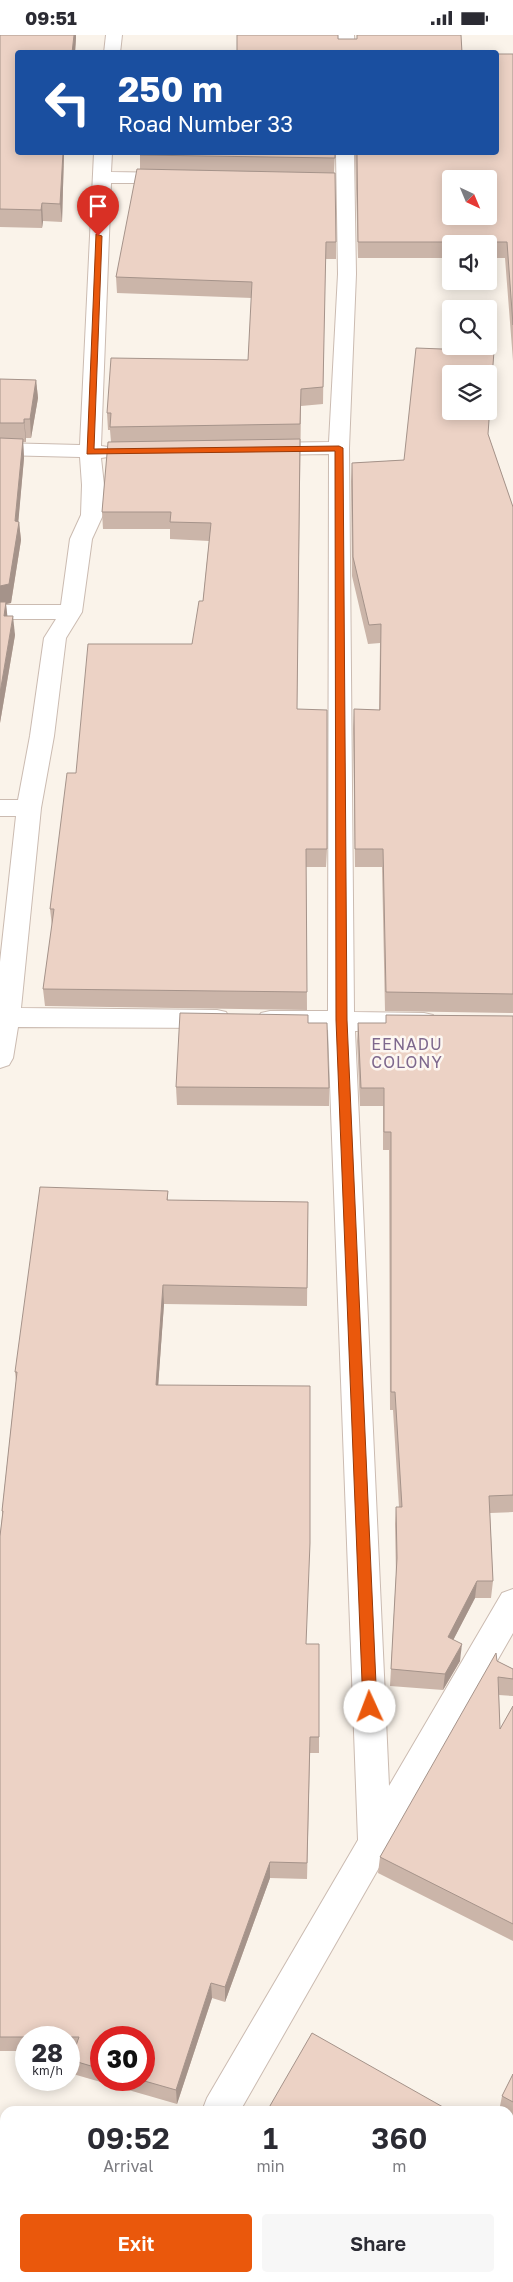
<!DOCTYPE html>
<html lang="en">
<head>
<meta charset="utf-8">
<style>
  :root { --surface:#fff; --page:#f7f7f7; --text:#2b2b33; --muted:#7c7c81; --accent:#ea580c }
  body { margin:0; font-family:"Golos Text",sans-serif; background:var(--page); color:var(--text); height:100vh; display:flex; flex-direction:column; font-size:19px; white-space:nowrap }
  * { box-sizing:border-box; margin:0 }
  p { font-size:16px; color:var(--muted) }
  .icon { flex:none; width:28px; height:28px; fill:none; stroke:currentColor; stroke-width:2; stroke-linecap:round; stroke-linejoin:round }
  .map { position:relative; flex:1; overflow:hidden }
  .sheet { position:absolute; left:0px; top:2071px; width:514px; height:176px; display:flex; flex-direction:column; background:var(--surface); border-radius:15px 15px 0 0; box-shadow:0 2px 12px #0003 }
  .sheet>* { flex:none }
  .top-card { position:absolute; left:15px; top:15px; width:484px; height:105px; border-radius:5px; box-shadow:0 2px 12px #0003; background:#1a4fa0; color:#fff; overflow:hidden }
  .needle { width:32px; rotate:136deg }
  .buttons { position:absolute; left:442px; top:135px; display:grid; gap:10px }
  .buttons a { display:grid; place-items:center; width:55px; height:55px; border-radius:5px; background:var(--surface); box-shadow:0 2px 12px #0003; font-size:25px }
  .speed { position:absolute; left:15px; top:1991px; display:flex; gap:10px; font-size:25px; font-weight:700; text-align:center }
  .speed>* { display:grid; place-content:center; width:65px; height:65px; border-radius:50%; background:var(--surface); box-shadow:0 2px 12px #0003; line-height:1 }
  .speed small { font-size:12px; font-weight:400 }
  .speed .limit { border:8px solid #d22; background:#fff; color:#111 }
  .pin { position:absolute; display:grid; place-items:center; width:42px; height:42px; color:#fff; margin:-51px -21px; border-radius:50% 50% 50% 0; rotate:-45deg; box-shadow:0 0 5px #0007 }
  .pin .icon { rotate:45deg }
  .me { position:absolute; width:55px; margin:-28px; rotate:358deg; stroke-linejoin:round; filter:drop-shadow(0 0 4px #0008) }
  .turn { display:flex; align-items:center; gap:18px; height:105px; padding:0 20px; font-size:22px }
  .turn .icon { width:65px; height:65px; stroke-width:2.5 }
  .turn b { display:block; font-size:35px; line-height:42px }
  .eta { display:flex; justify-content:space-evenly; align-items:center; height:85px; text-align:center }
  .eta b { font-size:30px; font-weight:600; line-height:35px }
  .action { display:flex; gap:10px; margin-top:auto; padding:10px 20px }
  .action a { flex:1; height:58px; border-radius:5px; background:var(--accent); color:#fff; font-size:20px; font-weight:600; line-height:58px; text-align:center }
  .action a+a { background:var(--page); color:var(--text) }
  .status { display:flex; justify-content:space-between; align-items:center; height:35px; padding:0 25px; background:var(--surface); direction:ltr }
  .status svg { height:14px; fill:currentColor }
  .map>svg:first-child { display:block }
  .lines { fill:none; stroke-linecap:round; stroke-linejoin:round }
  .minor-casing { stroke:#cbbbb1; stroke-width:2 }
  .minor { fill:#fff; fill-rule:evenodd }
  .wall { fill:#cbb5a9; fill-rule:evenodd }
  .shaded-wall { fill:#a5938a }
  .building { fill:#ecd2c5; stroke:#a5938a; fill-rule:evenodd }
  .route { fill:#ea580c; stroke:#983908 }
  .labels { text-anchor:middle; stroke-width:5; stroke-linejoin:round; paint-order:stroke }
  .neighbourhood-label { font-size:16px; letter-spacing:1px; fill:#7e688d; stroke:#fdf7f1 }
</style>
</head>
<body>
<div class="status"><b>09:51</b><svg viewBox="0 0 49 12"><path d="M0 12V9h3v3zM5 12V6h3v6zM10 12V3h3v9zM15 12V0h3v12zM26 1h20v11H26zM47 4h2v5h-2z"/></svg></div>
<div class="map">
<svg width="513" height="2247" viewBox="0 0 513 2247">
  <rect width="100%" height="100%" fill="#faf3ea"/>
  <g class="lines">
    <defs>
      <g id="minor">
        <polygon points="106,0 122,0 120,18 104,18"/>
        <polygon points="338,0 354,0 355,18 339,18"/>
        <polygon points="94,118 112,118 111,137 173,138 179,139 182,143 179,147 173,148 111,148 101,411 115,413 118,417 115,421 101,423 104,450 103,480 92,504 82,577 66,603 54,701 41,773 21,973 217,975 226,977 230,984 226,991 217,993 18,992 13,1023 9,1030 0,1033 0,927 16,781 0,781 0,765 18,765 30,701 44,603 56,584 0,584 0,570 61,570 70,504 81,480 82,450 80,422 0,420 0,408 80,410"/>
        <polygon points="336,118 354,118 356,239 349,413 354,977 424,978 433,980 437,987 433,994 424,996 355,996 389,1751 502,1558 513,1554 513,1598 240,2076 202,2076 207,2063 358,1805 328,995 270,994 261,992 257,985 261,978 270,976 328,976 329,419 264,420 257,418 254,414 257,410 264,408 329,407 338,239"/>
        <polygon points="103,2242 142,2242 140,2247 101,2247"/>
      </g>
    </defs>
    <use href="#minor" class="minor-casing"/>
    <use href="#minor" class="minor"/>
  </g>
  <g class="wall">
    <polygon points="0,0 76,0 75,18 18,18 64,118 62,187 43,186 42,193 0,192"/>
    <polygon points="513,19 513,326 505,223 489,223 489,209 451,209 451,223 358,223 355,118 496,118"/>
    <polygon points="335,118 334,138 336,207 336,224 325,224 323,369 301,371 297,674 327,814 326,832 306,832 307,975 45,971 43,954 52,891 50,874 76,738 192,609 203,566 209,506 170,504 170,494 103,494 102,477 111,407 110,395 108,395 107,378 248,325 252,263 117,258 116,242 140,134 140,120"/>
    <polygon points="0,344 36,345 38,363 31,403 26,403 26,407 23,407 24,423 18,487 19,487 21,505 11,568 6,569 7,581 15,600 0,688"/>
    <polygon points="488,399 513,472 513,978 385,976 382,832 355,832 353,693 354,674 379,675 380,608 368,609 352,541 351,446 352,428 404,425"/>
    <polygon points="386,980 513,981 513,1477 490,1478 493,1546 491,1563 475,1563 453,1605 460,1626 443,1655 390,1651 396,1540 395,1489 396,1472 399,1472 393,1375 390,1375 389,1115 383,1115 383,1071 360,1071 357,1006 358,988 386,988"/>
    <polygon points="308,988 329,1053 329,1071 177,1070 176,1052"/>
    <path d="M168,1156v9l140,2 -1,104 -143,-2 -6,81 148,259 13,93v16h-9l-3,126 -37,-1 -45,124 -13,-4 -35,106 -104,-30 -2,-14 3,-8 -5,-1v-14h-43v14h-26v-515l2,-19v-6l14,-130 -1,-9zM101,2002l43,43h-43z"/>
    <polygon points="497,1626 513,1634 513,1661 499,1660 500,1694 513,1671 513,1906 378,1838 380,1822"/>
    <polygon points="513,2039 513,2085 509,2082 509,2076 499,2076 502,2061"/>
  </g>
  <g class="shaded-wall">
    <polygon points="74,0 76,0 76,3 75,18 72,18"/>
    <polygon points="63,118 64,118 62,187 60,169"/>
    <polygon points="42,168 43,186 42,193 41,175"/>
    <polygon points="36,345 38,363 31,403 30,384"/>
    <polygon points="24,384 26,403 26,407 24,388"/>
    <polygon points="23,404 24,423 17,502 19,487 21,505 11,568 6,569 8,586 5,599 0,570 0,551 15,486"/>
    <polygon points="13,581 15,600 0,688 0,658"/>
    <polygon points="163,1250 164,1269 157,1367 156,1350"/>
    <polygon points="477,1546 475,1563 446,1619 448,1602"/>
    <polygon points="462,1609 460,1626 443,1655 445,1639"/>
    <polygon points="270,1827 270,1843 225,1967 225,1952"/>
    <polygon points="211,1948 212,1963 177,2069 176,2055"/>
  </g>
  <g class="building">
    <polygon points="0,0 74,0 72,18 18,18 18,118 63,118 60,169 42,168 41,175 0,174"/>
    <polygon points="237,0 338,0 338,4 357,4 357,0 461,0 462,18 237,18"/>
    <path d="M496,19h17v271l-6,-83h-149l-1,-89h139zM451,144h38v37h-38z"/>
    <polygon points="140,118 335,118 335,123 140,120"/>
    <polygon points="137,134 335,138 336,207 326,207 323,352 301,354 300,389 110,392 111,378 107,378 111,323 248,325 252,247 116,242"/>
    <path d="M416,313l78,3 -6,83 25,73v487l-127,-2 -3,-143h-28l-1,-140 26,1 1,-86 -12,1 -16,-68 -1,-94 52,-3zM451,339h38v37h-38z"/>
    <polygon points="0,344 36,345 30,384 24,384 24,388 0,388"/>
    <polygon points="0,403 23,404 15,486 19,487 9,549 0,551"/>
    <polygon points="300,404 297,674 327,675 327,814 306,814 307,957 43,954 54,874 50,874 67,738 76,738 88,609 192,609 199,566 203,566 211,488 170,487 171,477 102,477 108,407"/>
    <polygon points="0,567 6,567 4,581 13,581 0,658"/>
    <polygon points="180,978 308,980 308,988 327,988 329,1053 176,1052"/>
    <polygon points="386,980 513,981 513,1460 489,1461 493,1546 477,1546 448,1602 462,1609 445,1639 391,1634 397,1523 396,1472 402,1472 395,1357 391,1357 391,1097 384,1097 384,1053 361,1053 358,988 386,988"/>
    <polygon points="40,1152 168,1156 167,1165 308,1167 307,1253 163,1250 156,1350 310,1351 310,1508 306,1609 319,1609 319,1702 310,1702 307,1828 270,1827 225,1952 211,1948 176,2055 141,2045 144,2045 144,2002 101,2002 101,2034 71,2025 79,2002 0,2002 0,1501 3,1476 2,1476 17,1337 15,1337"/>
    <polygon points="496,1618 497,1626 513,1634 513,1644 498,1642 500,1694 513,1671 513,1889 380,1822"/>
    <polygon points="312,1998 450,2076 267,2076"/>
    <polygon points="513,2039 513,2067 502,2061"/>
  </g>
  <polygon class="route" points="96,199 102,201 94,414 339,411 343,413 347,985 377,1672 375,1676 370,1678 365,1676 363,1672 336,985 335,416 87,419"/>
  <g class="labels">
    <g class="neighbourhood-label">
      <text x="407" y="1015">EENADU<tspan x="407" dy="18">COLONY</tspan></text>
    </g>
  </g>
</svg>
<div class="buttons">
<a><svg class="needle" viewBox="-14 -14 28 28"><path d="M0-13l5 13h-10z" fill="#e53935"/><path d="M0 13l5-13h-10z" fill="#7c7c81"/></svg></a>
<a><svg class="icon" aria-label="sound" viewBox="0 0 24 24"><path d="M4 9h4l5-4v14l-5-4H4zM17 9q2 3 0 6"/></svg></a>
<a><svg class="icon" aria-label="search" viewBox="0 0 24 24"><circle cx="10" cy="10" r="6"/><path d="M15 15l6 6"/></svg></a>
<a><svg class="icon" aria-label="layers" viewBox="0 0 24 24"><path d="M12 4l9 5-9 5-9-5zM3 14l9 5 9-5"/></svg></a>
</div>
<div class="speed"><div>28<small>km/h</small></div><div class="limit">30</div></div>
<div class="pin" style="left:98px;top:201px;background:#d93025"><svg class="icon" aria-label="arrive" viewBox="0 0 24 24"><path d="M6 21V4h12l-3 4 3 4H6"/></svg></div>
<svg class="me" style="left:370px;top:1672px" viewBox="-20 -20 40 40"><circle r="19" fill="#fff"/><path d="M0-13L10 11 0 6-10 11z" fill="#ea580c"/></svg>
<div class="top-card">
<div class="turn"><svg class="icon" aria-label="left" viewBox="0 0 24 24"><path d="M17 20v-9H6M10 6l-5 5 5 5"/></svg><div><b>250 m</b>Road Number 33</div></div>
</div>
<section class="sheet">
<div class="eta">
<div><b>09:52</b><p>Arrival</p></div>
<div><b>1</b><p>min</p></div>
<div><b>360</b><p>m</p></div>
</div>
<div class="action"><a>Exit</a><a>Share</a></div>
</section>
</div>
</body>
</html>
